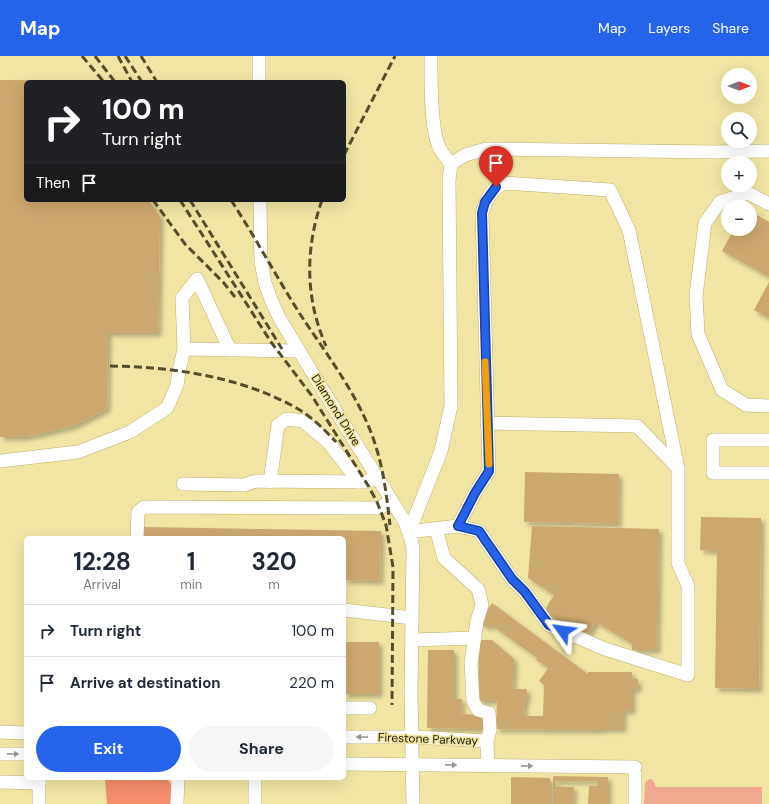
<!DOCTYPE html>
<html lang="en">
<head>
<meta charset="utf-8">
<style>
  :root { --surface:#fff; --page:#f6f6f7; --text:#1f2937; --muted:#747a83; --line:#e0e1e3; --accent:#2563eb }
  body { margin:0; font-family:"DM Sans",sans-serif; background:var(--page); color:var(--text); height:100vh; display:flex; flex-direction:column; font-size:15px; white-space:nowrap }
  * { box-sizing:border-box; margin:0 }
  p { font-size:13px; color:var(--muted) }
  .icon { flex:none; width:22px; height:22px; fill:none; stroke:currentColor; stroke-width:2; stroke-linecap:round; stroke-linejoin:round }
  .map { position:relative; flex:1; overflow:hidden }
  .details { position:absolute; left:24px; top:480px; width:322px; height:244px; display:flex; flex-direction:column; background:var(--surface); border-radius:6px; box-shadow:0 4px 16px #0002 }
  .details>* { flex:none }
  .guide { position:absolute; left:24px; top:24px; width:322px; height:122px; border-radius:6px; box-shadow:0 4px 16px #0002; background:#202124; color:#fff; overflow:hidden }
  .needle { width:26px; rotate:90deg }
  .buttons { position:absolute; left:721px; top:12px; display:grid; gap:8px }
  .buttons a { display:grid; place-items:center; width:36px; height:36px; border-radius:50%; background:var(--surface); box-shadow:0 4px 16px #0002; font-size:20px }
  .pin { position:absolute; display:grid; place-items:center; width:34px; height:34px; color:#fff; margin:-41px -17px; border-radius:50% 50% 50% 0; rotate:-45deg; box-shadow:0 0 4px #0007 }
  .pin .icon { rotate:45deg }
  .me { position:absolute; width:44px; margin:-22px; rotate:301deg; stroke-linejoin:round; filter:drop-shadow(0 0 3px #0008) }
  .turn { display:flex; align-items:center; gap:14px; height:84px; padding:0 12px; font-size:18px }
  .turn .icon { width:52px; height:52px; stroke-width:2.5 }
  .turn b { display:block; font-size:28px; line-height:34px }
  .then { display:flex; align-items:center; height:38px; padding:0 12px; background:#0003; gap:8px; font-size:15px }
  .eta { display:flex; justify-content:space-evenly; align-items:center; height:68px; text-align:center }
  .eta b { font-size:24px; font-weight:700; line-height:28px }
  .button { display:flex; gap:8px; margin-top:auto; padding:8px 12px }
  .button a { flex:1; height:46px; border-radius:24px; background:var(--accent); color:#fff; font-size:16px; font-weight:700; line-height:46px; text-align:center }
  .button a+a { background:var(--page); color:var(--text) }
  ul { padding:0; list-style:none }
  li { display:flex; align-items:center; gap:12px; height:52px; padding:0 12px; border-top:1px solid var(--line) }
  li div { flex:1 }
  li b { display:block; font-size:15px }
  li em { font-style:normal }
  header { display:flex; align-items:center; gap:24px; box-sizing:border-box; height:56px; padding:0 20px; background:var(--accent); color:#fff }
  header strong { font-size:19px }
  nav { display:flex; gap:22px; margin-inline-start:auto; font-size:14px }
  .map>svg:first-child { display:block }
  .green { fill:#f1a890 }
  .forest { fill:#f58e6b }
  .building { fill:#cba86e; filter:url(#shadow) }
  .lines { fill:none; stroke-linecap:round; stroke-linejoin:round }
  .minor-casing { stroke:#bbb06f; stroke-width:14 }
  .minor { stroke:#fff; stroke-width:13 }
  .rail { stroke:#544e2b; stroke-width:3; stroke-dasharray:8 4; stroke-linecap:butt }
  .oneway { fill:#9a988d }
  .route-casing { stroke:#184099; stroke-width:10 }
  .route { stroke:#2563eb; stroke-width:7 }
  .slow { stroke:#f59e0b; stroke-width:7 }
  .labels { text-anchor:middle; stroke-width:3.5; stroke-linejoin:round; paint-order:stroke }
  .street-label { font-size:12px; fill:#1f1b02; stroke:#f0e5a3 }
</style>
</head>
<body>
<header>
<strong>Map</strong>
<nav><a>Map</a><a>Layers</a><a>Share</a></nav>
</header>
<div class="map">
<svg width="769" height="748" viewBox="0 0 769 748">
  <defs>
    <filter id="shadow"><feDropShadow dx="3.5" dy="3.5" stdDeviation="2" flood-color="#0004"/></filter>
  </defs>
  <rect width="100%" height="100%" fill="#f0e5a3"/>
  <polygon class="green" points="649,723 653,724 656,731 762,731 762,748 644,748 645,727"/>
  <polygon class="forest" points="105,722 167,722 174,732 173,748 107,748"/>
  <g class="building">
    <polygon points="0,24 32,24 32,26 26,26 26,144 149,144 160,161 158,277 108,277 107,353 73,370 25,381 0,381"/>
    <polygon points="750,155 769,166 769,221 722,195 734,173 750,173"/>
    <polygon points="769,226 769,262 754,254"/>
    <polygon points="525,416 619,418 618,468 524,466"/>
    <polygon points="701,461 761,462 759,633 715,632 717,495 700,494"/>
    <polygon points="532,470 659,473 657,594 632,594 632,588 596,566 586,582 544,555 554,539 528,522"/>
    <polygon points="143,471 381,475 380,525 344,524 344,482 143,482"/>
    <polygon points="492,547 588,618 588,616 632,616 632,623 638,623 638,633 632,633 632,655 623,654 623,673 600,673 600,674 496,673 497,645 478,645 479,584 492,584 514,603 513,633 527,633 527,644 525,644 524,660 543,660 544,629 539,625 548,612 536,604 537,602 490,568 488,572 479,566"/>
    <rect x="344" y="586" width="35" height="52"/>
    <polygon points="428,594 454,594 454,643 462,643 461,658 485,659 485,673 427,672"/>
    <polygon points="553,720 608,721 608,748 588,748 589,730 597,730 597,725 556,725 556,731 574,731 573,748 553,748"/>
    <polygon points="511,721 550,722 550,748 511,748"/>
  </g>
  <g class="lines">
    <defs>
      <g id="minor">
        <polyline points="259,0 259,26"/>
        <path d="M431,0c0,22 -1,75 9,93 3,5 7,10 11,15"/>
        <path d="M504,127l106,7 19,40 49,238v95l10,23v89l-83,-26 -56,-24 -24,-33 -13,-13 -33,-48 -21,-5 17,-33 14,-22 -7,-258c4,-13 9,-24 22,-30z"/>
        <polyline points="260,144 261,205 265,227 272,246 280,263 324,336 405,466 411,483 413,493 411,637 413,748"/>
        <polyline points="769,148 748,137 720,146 705,167 696,240 698,278 722,334 746,349 769,350"/>
        <polyline points="184,293 182,242 197,223 230,294"/>
        <polyline points="487,367 637,370 678,412"/>
        <polyline points="769,384 713,384 713,417 769,417"/>
        <polyline points="0,405 78,396 130,376 167,352 177,329 179,315 184,293 299,295"/>
        <polyline points="270,426 278,369 287,363 303,365 329,387 359,426"/>
        <polyline points="183,428 244,429 256,425 366,426 377,421"/>
        <polyline points="458,470 409,476 441,395 451,350 449,124 451,108 465,99 486,93 716,96 769,95"/>
        <polyline points="436,473 444,502 478,533 482,549 477,565 471,607 473,645 478,654 489,657 490,674 487,685"/>
        <polyline points="137,482 138,456 144,451 380,452 391,444"/>
        <polyline points="344,554 412,562"/>
        <polyline points="412,584 475,582"/>
        <polyline points="344,652 370,652"/>
        <polyline points="0,676 26,677"/>
        <polyline points="344,681 413,681 487,685 488,710"/>
        <polyline points="0,698 26,698"/>
        <polyline points="344,708 635,711"/>
        <polyline points="0,726 39,727"/>
        <polyline points="39,748 39,722"/>
        <polyline points="177,748 178,722"/>
        <polyline points="255,748 255,722"/>
        <polyline points="635,748 635,718"/>
      </g>
    </defs>
    <use href="#minor" class="minor-casing"/>
    <use href="#minor" class="minor"/>
    <g class="rail">
      <polyline points="82,0 104,26"/>
      <polyline points="95,0 115,26"/>
      <polyline points="118,0 132,26"/>
      <polyline points="125,0 142,26"/>
      <polyline points="141,0 157,26"/>
      <polyline points="344,99 395,0"/>
      <polyline points="153,144 185,188 223,226 235,241"/>
      <polyline points="180,144 271,286 312,340 369,431 377,446 386,469 393,511 392,649"/>
      <polyline points="190,144 282,293"/>
      <path d="M231,144c24,37 45,76 69,114 27,41 62,86 76,133 8,25 11,52 14,78"/>
      <path d="M322,144c-17,49 -17,98 4,146"/>
      <path d="M110,310c62,1 126,10 181,39 18,9 32,23 45,37"/>
    </g>
  </g>
  <defs><path id="oneway-solid" d="M-6-.8H1V-3.2L6.5 0L1 3.2V.8H-6Z"/></defs>
  <g class="oneway">
    <use href="#oneway-solid" transform="translate(362 681) rotate(-180)"/>
    <use href="#oneway-solid" transform="translate(13 698) rotate(1)"/>
    <use href="#oneway-solid" transform="translate(451 709) rotate(1)"/>
    <use href="#oneway-solid" transform="translate(527 710) rotate(1)"/>
  </g>
  <g class="lines">
    <defs>
      <polyline id="route" points="496,131 485,146 482,157 489,415 475,437 458,470 479,475 512,523 525,536 549,569 563,575"/>
    </defs>
    <use href="#route" class="route-casing"/>
    <use href="#route" class="route"/>
    <polyline class="slow" points="485,306 489,408"/>
  </g>
  <g class="labels">
    <g class="street-label">
      <text transform="translate(336 354) rotate(58)" y="4">Diamond Drive</text>
      <text transform="translate(428 683) rotate(2)" y="4">Firestone Parkway</text>
    </g>
  </g>
</svg>
<div class="buttons">
<a><svg class="needle" viewBox="-14 -14 28 28"><path d="M0-13l5 13h-10z" fill="#e53935"/><path d="M0 13l5-13h-10z" fill="#747a83"/></svg></a>
<a><svg class="icon" aria-label="search" viewBox="0 0 24 24"><circle cx="10" cy="10" r="6"/><path d="M15 15l6 6"/></svg></a>
<a>+</a>
<a>−</a>
</div>
<div class="pin" style="left:496px;top:131px;background:#d93025"><svg class="icon" aria-label="arrive" viewBox="0 0 24 24"><path d="M6 21V4h12l-3 4 3 4H6"/></svg></div>
<svg class="me" style="left:563px;top:575px" viewBox="-20 -20 40 40"><path d="M0-17L14 15 0 8-14 15z" fill="#2563eb" stroke="#fff" stroke-width="4"/></svg>
<div class="guide">
<div class="turn"><svg class="icon" aria-label="right" viewBox="0 0 24 24"><path d="M7 20v-9h11M14 6l5 5-5 5"/></svg><div><b>100 m</b>Turn right</div></div>
<div class="then">Then<svg class="icon" aria-label="arrive" viewBox="0 0 24 24"><path d="M6 21V4h12l-3 4 3 4H6"/></svg></div>
</div>
<section class="details">
<div class="eta">
<div><b>12:28</b><p>Arrival</p></div>
<div><b>1</b><p>min</p></div>
<div><b>320</b><p>m</p></div>
</div>
<ul>
<li><svg class="icon" aria-label="right" viewBox="0 0 24 24"><path d="M7 20v-9h11M14 6l5 5-5 5"/></svg><div><b>Turn right</b></div><em>100 m</em></li>
<li><svg class="icon" aria-label="arrive" viewBox="0 0 24 24"><path d="M6 21V4h12l-3 4 3 4H6"/></svg><div><b>Arrive at destination</b></div><em>220 m</em></li>
</ul>
<div class="button"><a>Exit</a><a>Share</a></div>
</section>
</div>
</body>
</html>
